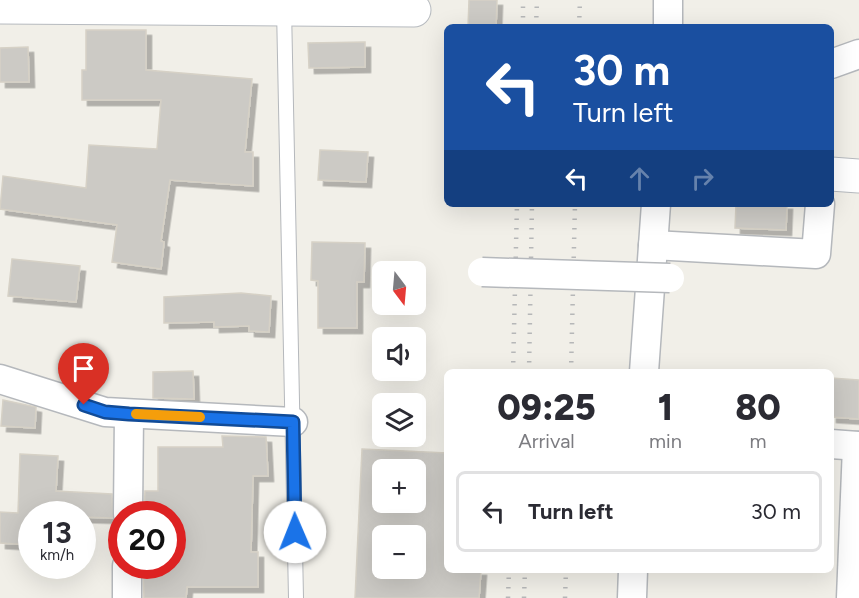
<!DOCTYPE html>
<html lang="en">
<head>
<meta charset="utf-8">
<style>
  :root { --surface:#fff; --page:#f7f7f7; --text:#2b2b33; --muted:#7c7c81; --line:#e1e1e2 }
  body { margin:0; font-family:Figtree,sans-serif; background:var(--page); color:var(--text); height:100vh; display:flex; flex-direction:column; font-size:22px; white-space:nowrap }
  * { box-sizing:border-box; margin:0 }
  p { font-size:20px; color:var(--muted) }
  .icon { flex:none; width:33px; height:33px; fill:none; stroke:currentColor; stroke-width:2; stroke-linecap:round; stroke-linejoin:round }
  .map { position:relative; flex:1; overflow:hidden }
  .panel { position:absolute; left:444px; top:369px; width:390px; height:204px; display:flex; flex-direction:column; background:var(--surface); border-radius:9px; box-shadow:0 6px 24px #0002 }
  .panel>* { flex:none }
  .hud { position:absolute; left:444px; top:24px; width:390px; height:183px; border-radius:9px; box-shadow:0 6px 24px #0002; background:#1a4fa0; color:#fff; overflow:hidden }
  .needle { width:39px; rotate:164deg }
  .fabs { position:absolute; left:372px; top:261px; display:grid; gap:12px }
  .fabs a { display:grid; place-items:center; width:54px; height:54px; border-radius:9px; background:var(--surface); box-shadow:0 6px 24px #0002; font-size:30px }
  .speed { position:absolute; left:18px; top:501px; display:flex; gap:12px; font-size:30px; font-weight:700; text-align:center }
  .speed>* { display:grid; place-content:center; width:78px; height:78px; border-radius:50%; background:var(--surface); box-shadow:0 6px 24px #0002; line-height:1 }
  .speed small { font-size:15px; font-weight:400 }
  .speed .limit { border:9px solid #d22; background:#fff; color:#111 }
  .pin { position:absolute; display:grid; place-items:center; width:51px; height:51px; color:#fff; margin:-62px -26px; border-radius:50% 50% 50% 0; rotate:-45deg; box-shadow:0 0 6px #0007 }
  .pin .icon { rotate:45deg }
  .me { position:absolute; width:66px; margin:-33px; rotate:359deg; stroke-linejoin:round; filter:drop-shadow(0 0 4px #0008) }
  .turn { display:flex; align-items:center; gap:21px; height:126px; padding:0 30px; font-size:27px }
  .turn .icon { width:78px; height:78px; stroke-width:2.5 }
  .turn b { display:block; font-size:42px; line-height:51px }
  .lanes { display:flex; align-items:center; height:57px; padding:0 30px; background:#0003; justify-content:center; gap:30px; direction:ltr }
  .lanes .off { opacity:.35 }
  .eta { display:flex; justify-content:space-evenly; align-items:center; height:102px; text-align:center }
  .eta b { font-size:36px; font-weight:800; line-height:42px }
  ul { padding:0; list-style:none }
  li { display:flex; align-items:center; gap:18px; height:81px; margin:0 12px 9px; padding:0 18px; border:3px solid var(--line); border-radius:9px }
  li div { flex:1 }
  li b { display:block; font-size:22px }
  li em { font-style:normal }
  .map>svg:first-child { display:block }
  .building { fill:#cccac5; stroke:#d6d1c6; stroke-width:1.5; fill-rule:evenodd; filter:url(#shadow) }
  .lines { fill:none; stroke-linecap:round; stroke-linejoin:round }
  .lane-casing { stroke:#b5b8bc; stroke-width:16 }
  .street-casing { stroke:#b5b8bc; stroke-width:31 }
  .secondary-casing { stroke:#b6babf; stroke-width:35 }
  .lane { stroke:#fff; stroke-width:14 }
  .street { stroke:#fff; stroke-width:28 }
  .secondary { stroke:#fff; stroke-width:33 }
  .rail { stroke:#b6b7b8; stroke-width:4.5; stroke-dasharray:1.5 8; stroke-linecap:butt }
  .street-bridge-casing { stroke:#b5b8bc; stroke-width:31; stroke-linecap:butt }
  .street-bridge { stroke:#fff; stroke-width:28 }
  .route-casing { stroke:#114b97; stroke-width:15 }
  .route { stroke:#1a73e8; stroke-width:10 }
  .slow { stroke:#f59e0b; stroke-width:10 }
</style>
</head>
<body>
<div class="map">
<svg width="859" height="598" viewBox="0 0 859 598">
  <defs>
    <filter id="shadow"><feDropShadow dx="5.5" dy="5.5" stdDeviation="0" flood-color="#0004"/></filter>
  </defs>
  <rect width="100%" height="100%" fill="#f1efe8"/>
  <g class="building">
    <polygon points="469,0 497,0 496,27 468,27"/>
    <polygon points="86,30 146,30 146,70 252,79 245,152 253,152 253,186 170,180 161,241 164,242 161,269 112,262 117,225 0,209 3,176 86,188 89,145 157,149 161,100 82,100 82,70 86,70"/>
    <polygon points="365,42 365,67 309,68 308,43"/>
    <polygon points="28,47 29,82 0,82 0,48"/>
    <polygon points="320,150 368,152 366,182 318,180"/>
    <polygon points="736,204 787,204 786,230 735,228"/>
    <polygon points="312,242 365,243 364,282 357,282 357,328 318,328 318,281 311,280"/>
    <polygon points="12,259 80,266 76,302 8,296"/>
    <polygon points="241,293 271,296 269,332 249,331 249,326 214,327 214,322 164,323 164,297"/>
    <polygon points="193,371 194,399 153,398 153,372"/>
    <polygon points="831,378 859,380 859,419 831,417"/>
    <polygon points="3,400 36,407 35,428 1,426"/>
    <polygon points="222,436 266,437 268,476 253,476 251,552 258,552 258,587 187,587 186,598 144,598 143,566 172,566 172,514 144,514 145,491 158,491 158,447 223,447"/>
    <path d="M362,449l85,4v117h34l-2,28h-124zM382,470h34v32h-34zM382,536h34v32h-34z"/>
    <polygon points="20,454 58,456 56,491 112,494 113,518 82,517 82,514 32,514 32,545 0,543 0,512 18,513"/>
  </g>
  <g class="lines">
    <defs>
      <polyline id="lane" points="284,8 296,598"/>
      <g id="street">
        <polyline points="668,27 668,0"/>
        <polyline points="831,64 859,54"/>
        <polyline points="653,245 816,254 820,204"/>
        <polyline points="644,372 656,204"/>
        <polyline points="0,379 105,412 293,422"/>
        <polyline points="831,444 859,446"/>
        <polyline points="128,514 129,414"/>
        <polyline points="127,598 127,566"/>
        <polyline points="632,598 633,570"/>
        <polyline points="851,598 857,446"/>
      </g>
      <g id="secondary">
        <polyline points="0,7 414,10"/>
        <polyline points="831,174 859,176"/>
      </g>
    </defs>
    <use href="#lane" class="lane-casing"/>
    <use href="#street" class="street-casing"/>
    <use href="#secondary" class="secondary-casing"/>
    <use href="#lane" class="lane"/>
    <use href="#street" class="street"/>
    <use href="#secondary" class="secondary"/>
    <g class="rail">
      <polyline points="523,27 523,0"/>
      <polyline points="536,27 537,0"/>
      <polyline points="579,27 580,0"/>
      <polyline points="513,372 517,204"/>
      <polyline points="529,372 532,204"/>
      <polyline points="571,372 575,204"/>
      <polyline points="508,598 509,570"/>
      <polyline points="524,598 525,570"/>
      <polyline points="565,598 566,570"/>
    </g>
    <defs>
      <polyline id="street-bridge" points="482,272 670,278"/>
    </defs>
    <use href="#street-bridge" class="street-bridge-casing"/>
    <use href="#street-bridge" class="street-bridge"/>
  </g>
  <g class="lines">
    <defs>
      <polyline id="route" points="84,405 105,412 129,414 293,422 295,532"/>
    </defs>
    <use href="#route" class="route-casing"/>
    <use href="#route" class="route"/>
    <polyline class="slow" points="136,414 200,417"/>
  </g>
</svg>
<div class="fabs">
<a><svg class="needle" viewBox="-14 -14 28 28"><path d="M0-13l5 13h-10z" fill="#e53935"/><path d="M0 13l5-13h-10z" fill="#7c7c81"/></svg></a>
<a><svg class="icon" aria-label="sound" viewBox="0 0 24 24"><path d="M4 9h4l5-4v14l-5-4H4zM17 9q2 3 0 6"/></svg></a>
<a><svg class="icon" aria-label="layers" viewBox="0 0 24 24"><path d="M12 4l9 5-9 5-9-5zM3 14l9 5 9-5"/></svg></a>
<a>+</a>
<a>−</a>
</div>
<div class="speed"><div>13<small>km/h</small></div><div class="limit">20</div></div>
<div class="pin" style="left:84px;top:405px;background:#d93025"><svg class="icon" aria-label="arrive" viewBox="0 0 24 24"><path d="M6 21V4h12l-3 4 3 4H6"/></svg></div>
<svg class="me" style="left:295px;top:532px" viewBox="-20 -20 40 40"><circle r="19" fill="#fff"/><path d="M0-13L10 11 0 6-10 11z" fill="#1a73e8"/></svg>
<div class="hud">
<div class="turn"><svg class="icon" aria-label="left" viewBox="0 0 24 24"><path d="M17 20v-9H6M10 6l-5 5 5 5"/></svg><div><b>30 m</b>Turn left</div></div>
<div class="lanes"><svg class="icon" aria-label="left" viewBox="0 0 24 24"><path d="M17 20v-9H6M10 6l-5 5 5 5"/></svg><svg class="icon off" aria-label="ahead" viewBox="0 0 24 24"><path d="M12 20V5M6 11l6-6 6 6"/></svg><svg class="icon off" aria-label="right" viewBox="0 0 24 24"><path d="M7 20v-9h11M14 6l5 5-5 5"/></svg></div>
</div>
<section class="panel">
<div class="eta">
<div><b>09:25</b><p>Arrival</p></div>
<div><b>1</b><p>min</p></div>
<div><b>80</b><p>m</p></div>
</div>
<ul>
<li><svg class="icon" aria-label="left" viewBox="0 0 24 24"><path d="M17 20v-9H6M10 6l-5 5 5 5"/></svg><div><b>Turn left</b></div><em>30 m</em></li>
</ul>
</section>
</div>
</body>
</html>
